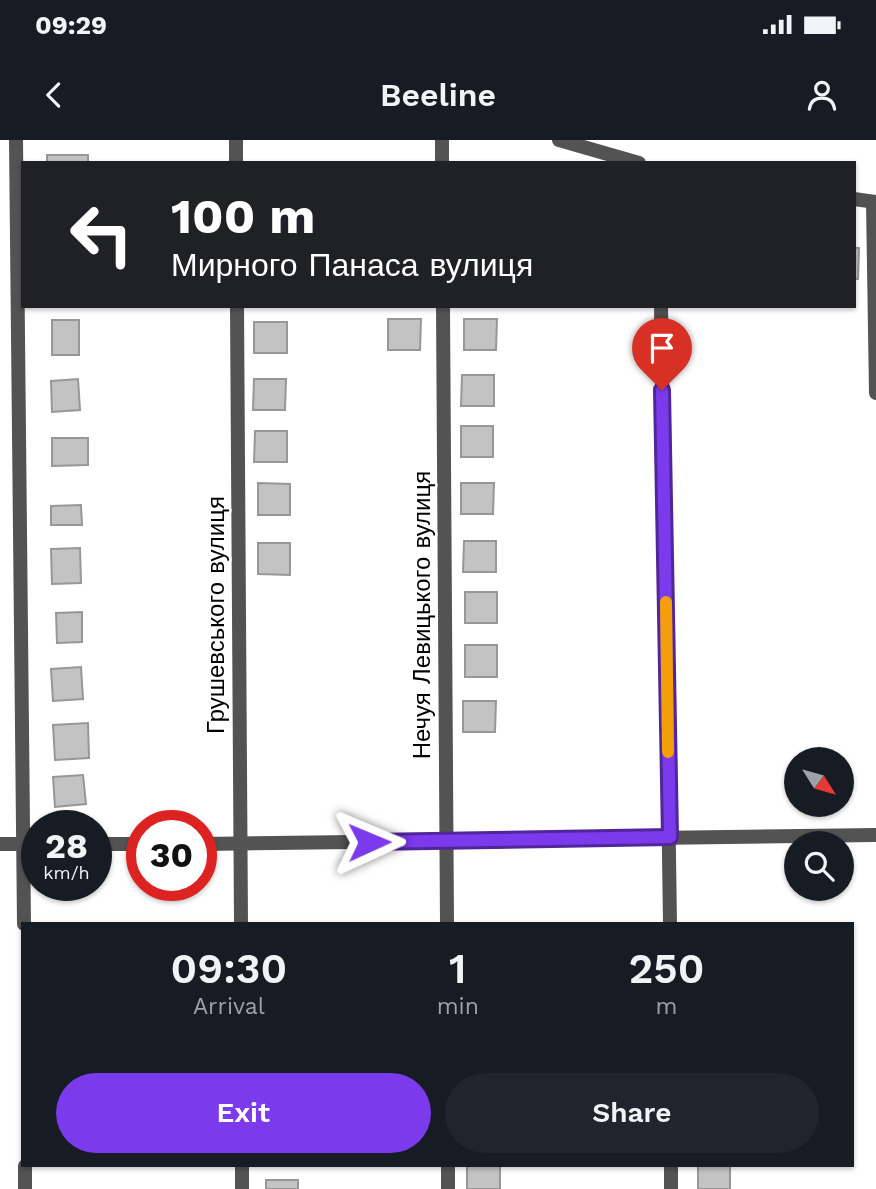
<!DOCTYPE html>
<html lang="en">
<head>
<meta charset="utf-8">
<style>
  :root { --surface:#171b24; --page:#20242c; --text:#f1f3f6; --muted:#9ea1a6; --accent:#7c3aed }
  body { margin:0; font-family:"Work Sans",sans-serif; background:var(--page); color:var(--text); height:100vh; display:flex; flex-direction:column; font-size:26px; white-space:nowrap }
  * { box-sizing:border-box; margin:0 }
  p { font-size:23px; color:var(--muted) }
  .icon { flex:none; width:38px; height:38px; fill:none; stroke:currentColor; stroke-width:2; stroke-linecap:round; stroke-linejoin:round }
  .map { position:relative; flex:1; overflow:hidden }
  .sheet { position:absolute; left:21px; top:782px; width:833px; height:245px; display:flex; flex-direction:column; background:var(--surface); border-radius:0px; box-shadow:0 2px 5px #0004 }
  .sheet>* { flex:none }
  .banner { position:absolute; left:21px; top:21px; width:835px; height:147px; border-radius:0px; box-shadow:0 2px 5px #0004; background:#202124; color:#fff; overflow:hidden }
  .needle { width:46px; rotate:127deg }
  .tools { position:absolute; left:784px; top:607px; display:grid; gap:14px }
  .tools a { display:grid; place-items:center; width:70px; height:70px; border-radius:50%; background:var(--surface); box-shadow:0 2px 5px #0004; font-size:35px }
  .speed { position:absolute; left:21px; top:670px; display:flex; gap:14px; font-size:35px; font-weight:700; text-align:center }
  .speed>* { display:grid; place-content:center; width:91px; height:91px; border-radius:50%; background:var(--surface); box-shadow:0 2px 5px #0004; line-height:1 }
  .speed small { font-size:18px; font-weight:400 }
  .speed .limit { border:10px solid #d22; background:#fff; color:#111 }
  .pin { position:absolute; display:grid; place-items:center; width:60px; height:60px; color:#fff; margin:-72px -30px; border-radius:50% 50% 50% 0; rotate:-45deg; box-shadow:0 0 7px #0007 }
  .pin .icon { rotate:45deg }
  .me { position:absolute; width:77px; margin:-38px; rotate:89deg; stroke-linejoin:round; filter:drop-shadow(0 0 5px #0008) }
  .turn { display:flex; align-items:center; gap:24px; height:147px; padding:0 35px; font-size:32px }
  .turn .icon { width:91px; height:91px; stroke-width:2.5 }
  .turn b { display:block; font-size:49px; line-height:60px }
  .eta { display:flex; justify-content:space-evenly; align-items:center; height:119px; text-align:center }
  .eta b { font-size:42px; font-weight:600; line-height:49px }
  .button { display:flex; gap:14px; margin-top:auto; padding:14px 35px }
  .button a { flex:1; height:80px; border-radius:42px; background:var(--accent); color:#fff; font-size:28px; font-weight:600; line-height:80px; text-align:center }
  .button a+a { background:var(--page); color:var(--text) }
  .status { display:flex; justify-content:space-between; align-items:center; height:49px; padding:0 35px; background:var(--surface); direction:ltr }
  .status svg { height:19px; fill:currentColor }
  header { display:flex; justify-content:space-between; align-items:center; height:91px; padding:0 35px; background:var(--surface); font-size:32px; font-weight:600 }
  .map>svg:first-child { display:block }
  .building { fill:#c3c3c3; stroke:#979797; stroke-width:2 }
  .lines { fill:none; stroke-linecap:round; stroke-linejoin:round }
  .minor { stroke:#535353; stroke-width:14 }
  .route-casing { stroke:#51269a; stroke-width:18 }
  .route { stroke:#7c3aed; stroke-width:12 }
  .slow { stroke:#f59e0b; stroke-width:12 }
  .labels { text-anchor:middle; stroke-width:5; stroke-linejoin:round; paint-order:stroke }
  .street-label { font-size:24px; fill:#000; stroke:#fff }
</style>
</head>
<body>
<div class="status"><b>09:29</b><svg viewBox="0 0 49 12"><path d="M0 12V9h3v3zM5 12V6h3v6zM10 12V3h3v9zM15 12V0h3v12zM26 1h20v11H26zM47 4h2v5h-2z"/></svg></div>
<header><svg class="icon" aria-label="back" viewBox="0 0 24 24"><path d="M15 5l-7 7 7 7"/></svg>Beeline<svg class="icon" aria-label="person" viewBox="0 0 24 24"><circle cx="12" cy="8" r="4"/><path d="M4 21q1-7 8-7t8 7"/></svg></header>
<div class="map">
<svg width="876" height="1049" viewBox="0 0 876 1049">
  <rect width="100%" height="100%" fill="#fff"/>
  <g class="building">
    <rect x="47" y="15" width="41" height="8"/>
    <polygon points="854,108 859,108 858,139 854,139"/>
    <polygon points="388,179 421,179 420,210 388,210"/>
    <polygon points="464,179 497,179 496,210 464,210"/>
    <rect x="52" y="180" width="27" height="35"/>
    <rect x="254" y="182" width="33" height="31"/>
    <polygon points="462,235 494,235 494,266 461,266"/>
    <polygon points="78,239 80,270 52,272 51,241"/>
    <polygon points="254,239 286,239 285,270 253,270"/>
    <rect x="461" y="286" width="32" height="31"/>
    <polygon points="255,291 287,291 287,322 254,322"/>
    <polygon points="52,298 88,298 88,325 52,326"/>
    <polygon points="258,343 290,344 290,375 258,375"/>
    <polygon points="461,343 494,343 493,374 461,374"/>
    <polygon points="81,365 82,385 51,385 51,366"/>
    <polygon points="464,401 496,401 496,432 463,432"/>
    <polygon points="258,403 290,403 290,435 258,434"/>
    <polygon points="80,408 81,443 52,444 51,409"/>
    <rect x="465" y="452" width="32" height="31"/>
    <polygon points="82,472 82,502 57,503 56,473"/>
    <rect x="465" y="505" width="32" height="32"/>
    <polygon points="81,527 83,559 53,561 51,529"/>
    <polygon points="463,561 496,561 495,592 463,592"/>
    <polygon points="88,583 89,618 55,620 53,585"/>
    <polygon points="83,635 86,664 55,667 53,637"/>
    <rect x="467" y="1026" width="33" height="23"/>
    <rect x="698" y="1026" width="32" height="23"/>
    <rect x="266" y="1040" width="32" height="9"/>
  </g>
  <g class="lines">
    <g class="minor">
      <polyline points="16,0 24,784"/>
      <polyline points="236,0 236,23"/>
      <polyline points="442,0 442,23"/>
      <polyline points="559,0 639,23"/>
      <polyline points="854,59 876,62"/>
      <polyline points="873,62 876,253"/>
      <polyline points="237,166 241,784"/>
      <polyline points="443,166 447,784"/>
      <polyline points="661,166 670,784"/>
      <polyline points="0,704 37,704"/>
      <polyline points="96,704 142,704"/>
      <polyline points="201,704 876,695"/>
      <polyline points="25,1026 25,1049"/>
      <polyline points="242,1026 242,1049"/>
      <polyline points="448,1026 448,1049"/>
      <polyline points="671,1026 671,1049"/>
    </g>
  </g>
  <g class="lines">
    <defs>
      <polyline id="route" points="369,702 670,697 662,250"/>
    </defs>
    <use href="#route" class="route-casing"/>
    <use href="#route" class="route"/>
    <polyline class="slow" points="666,462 668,612"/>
  </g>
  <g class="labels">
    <g class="street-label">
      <text transform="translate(216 475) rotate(-90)" y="8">Грушевського вулиця</text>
      <text transform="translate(422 475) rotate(-90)" y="8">Нечуя Левицького вулиця</text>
    </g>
  </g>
</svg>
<div class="tools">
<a><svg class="needle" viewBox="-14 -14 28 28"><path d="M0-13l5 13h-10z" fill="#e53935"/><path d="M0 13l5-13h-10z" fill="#9ea1a6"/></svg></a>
<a><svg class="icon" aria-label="search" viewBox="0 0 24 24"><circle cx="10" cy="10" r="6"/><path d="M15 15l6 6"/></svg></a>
</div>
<div class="speed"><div>28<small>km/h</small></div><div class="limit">30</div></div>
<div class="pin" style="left:662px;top:250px;background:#d93025"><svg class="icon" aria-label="arrive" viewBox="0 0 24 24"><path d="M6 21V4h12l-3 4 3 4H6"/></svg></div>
<svg class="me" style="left:369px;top:702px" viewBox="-20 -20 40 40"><path d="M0-17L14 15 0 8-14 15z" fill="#7c3aed" stroke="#fff" stroke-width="4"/></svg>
<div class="banner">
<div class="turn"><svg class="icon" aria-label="left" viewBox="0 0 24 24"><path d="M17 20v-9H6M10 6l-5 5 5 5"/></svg><div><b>100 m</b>Мирного Панаса вулиця</div></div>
</div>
<section class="sheet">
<div class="eta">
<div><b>09:30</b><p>Arrival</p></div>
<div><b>1</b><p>min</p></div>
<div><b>250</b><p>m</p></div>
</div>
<div class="button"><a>Exit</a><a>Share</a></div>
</section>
</div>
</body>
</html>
